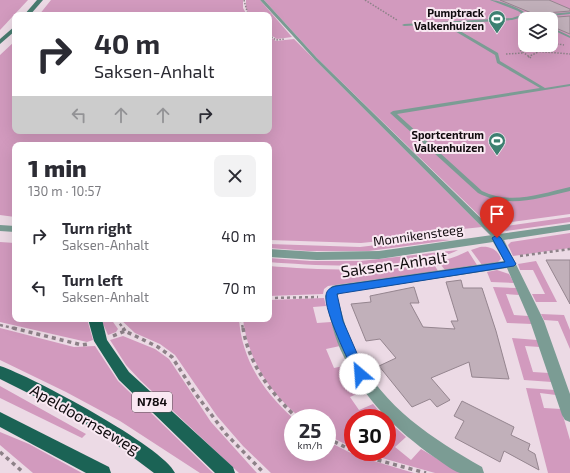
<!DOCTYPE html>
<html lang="en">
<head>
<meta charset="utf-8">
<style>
  :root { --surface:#fff; --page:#f2f2f3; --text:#2b2b33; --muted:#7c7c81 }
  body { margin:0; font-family:"Exo 2",sans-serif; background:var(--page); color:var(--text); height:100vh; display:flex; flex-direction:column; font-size:15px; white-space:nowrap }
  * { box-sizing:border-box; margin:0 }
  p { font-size:13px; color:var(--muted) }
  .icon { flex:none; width:22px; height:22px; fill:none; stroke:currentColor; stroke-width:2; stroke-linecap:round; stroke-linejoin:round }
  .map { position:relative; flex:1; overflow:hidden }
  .drawer { position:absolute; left:12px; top:142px; width:260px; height:180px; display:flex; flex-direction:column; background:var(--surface); border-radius:8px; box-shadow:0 4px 16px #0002 }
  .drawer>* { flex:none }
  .banner { position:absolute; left:12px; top:12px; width:260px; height:122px; border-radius:8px; box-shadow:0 4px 16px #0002; background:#fff; color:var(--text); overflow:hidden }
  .tools { position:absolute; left:518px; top:12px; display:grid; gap:8px }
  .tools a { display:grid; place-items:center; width:40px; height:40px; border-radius:8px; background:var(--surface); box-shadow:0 4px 16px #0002; font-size:20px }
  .speed { position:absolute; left:284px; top:409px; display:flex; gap:8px; font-size:20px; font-weight:700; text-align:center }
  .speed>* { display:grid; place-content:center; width:52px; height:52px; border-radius:50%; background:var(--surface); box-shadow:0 4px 16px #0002; line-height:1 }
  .speed small { font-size:10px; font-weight:400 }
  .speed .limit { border:6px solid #d22; background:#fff; color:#111 }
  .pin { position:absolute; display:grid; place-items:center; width:34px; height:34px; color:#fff; margin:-41px -17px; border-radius:50% 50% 50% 0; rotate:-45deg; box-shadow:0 0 4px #0007 }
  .pin .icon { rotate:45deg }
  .me { position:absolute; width:44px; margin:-22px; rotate:333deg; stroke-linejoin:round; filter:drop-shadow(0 0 3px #0008) }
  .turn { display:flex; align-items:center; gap:14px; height:84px; padding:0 16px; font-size:18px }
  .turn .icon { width:52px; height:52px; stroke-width:2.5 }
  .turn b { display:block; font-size:28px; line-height:34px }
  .lanes { display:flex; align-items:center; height:38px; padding:0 16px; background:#0003; justify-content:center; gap:20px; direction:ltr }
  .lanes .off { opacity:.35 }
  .round { display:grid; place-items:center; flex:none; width:42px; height:42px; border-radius:8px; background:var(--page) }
  .headline { display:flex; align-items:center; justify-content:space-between; height:68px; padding:0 16px }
  h1 { font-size:24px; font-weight:800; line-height:30px }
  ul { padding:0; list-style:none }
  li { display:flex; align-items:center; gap:12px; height:52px; padding:0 16px }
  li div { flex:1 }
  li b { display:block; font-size:15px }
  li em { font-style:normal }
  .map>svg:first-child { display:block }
  .green { fill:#d29abe; fill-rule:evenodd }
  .building { fill:#c1b0ba; stroke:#95858f }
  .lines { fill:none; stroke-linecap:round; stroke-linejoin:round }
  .path-far2 { stroke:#8d8188; stroke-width:1.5; stroke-dasharray:1.5 1.5; stroke-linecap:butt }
  .path-far1 { stroke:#8d8188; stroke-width:2.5; stroke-dasharray:3 3; stroke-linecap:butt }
  .path { stroke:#8d8188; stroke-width:3.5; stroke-dasharray:4 4; stroke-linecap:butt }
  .service { fill:#7b9c94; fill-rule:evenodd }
  .minor { fill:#7b9c94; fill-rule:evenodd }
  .tertiary { fill:#7b9c94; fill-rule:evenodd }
  .secondary { fill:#487b6f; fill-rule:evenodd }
  .primary { fill:#1b6355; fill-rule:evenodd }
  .route { fill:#1a73e8; stroke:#114b97 }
  .labels { text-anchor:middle; stroke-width:4; stroke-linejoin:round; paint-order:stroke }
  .far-poi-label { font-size:11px; font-weight:bold; fill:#110c0f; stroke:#f9e8f2; text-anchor:end }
  .shield { fill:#f9e8f2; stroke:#574e53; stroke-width:1 }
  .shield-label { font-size:12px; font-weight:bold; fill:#110c0f }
  .street-label { font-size:13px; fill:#110c0f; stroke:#f9e8f2 }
  .near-street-label { font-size:16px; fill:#110c0f; stroke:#f9e8f2 }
</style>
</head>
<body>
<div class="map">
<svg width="570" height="473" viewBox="0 0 570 473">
  <rect width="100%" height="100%" fill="#ecdae5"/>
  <g class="green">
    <polygon points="0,0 28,0 0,30"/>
    <polygon points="51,0 243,0 243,8 247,15 39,15"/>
    <polygon points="246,0 260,0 292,37 277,39 269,34 269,15 249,15 246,8"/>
    <path d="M264,0h306v214l-81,11 -171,-166zM525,19h26v26h-26z"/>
    <polygon points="269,36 276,41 294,39 482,227 453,230 458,237 430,236 361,243 269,240 269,145 15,145 15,217 0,215 0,55 15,41 15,131 269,131"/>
    <polygon points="570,217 570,222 507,231 493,228"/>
    <polygon points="570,233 570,248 513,256 508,245 511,242"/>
    <polygon points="428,239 451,240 369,251 308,251 269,248 269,244 360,247"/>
    <polygon points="0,242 15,243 15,319 87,319 93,340 87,342 0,322"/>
    <path d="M480,247c9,-1 18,2 21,12l-3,3 -16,3 -11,-15z"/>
    <path d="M458,250c-40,21 -142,16 -189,12v-4l41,3h51z"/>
    <path d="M468,251l9,14 -32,5 -4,-5 -6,1 3,5 -110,15 -4,3 -1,5 -54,2v-30c53,4 152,10 199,-15z"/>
    <polygon points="536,261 557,302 536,302 532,294 545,294 533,270 520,270 518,264"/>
    <polygon points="497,270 509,274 514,283 491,282 487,272"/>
    <polygon points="493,287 516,288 519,295 506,294 514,315 528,316 532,324 507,323"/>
    <path d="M324,298l2,8 -13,1 4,16 14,-1 9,24 -14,3 8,19 14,-3 15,26 -13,6 9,13 14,-6 12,14h-32v30l-26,-13v-17h-26c-32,-25 -53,-59 -58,-99h26v-19z"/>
    <polygon points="541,314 564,315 570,330 570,349 558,321 544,320"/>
    <polygon points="101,319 111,319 118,329 116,332 108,335"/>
    <path d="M120,319h119c3,41 24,72 54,99v34h34v-11l30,15 57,17h-143l-28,-27 -26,-30 -42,-61 -15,-11 -25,-11z"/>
    <polygon points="0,328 74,347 95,346 118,381 213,473 200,473 120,421 66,392 0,360"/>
    <polygon points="123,336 155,349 169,359 211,422 257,473 239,473 140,380 126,365 110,340"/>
    <polygon points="512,338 537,340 540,347 525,346 533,372 549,373 552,382 524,380"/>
    <polygon points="0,386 86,434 82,438 0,398"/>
    <polygon points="526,388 555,390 556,395 540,393 544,408 561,409 570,440 570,473 548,473"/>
    <polygon points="387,420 406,437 395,447 411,460 421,449 461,473 435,473 361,452 387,452"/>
    <polygon points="0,432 29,444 82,473 33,473 0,445"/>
  </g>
  <g class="building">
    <polygon points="500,0 549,0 570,9 570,11 534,14"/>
    <polygon points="570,16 570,34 551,26 551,19 545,18"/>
    <polygon points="546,260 570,260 570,304"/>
    <polygon points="461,280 463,288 482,288 496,331 509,379 472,377 469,362 431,378 450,400 437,407 430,399 412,407 379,366 396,358 380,339 366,341 351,304 371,302 370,296 414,287 419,303 410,303 423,327 455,329 451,321 458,321 446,282"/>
    <polygon points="462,401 514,427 511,435 530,444 528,450 535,454 539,470 504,451 500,462 455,438 464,421 454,416"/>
  </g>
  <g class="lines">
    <g class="path-far2">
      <polyline points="244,0 248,15"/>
      <polyline points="365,0 397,20"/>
      <polyline points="269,35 276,40 285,39"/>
      <polyline points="551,43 564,45"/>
      <polyline points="506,54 523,53"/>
      <polyline points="528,57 538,52"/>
      <polyline points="531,58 520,50 570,54"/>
    </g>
    <g class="path-far1">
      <polyline points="520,256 570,249"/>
      <polyline points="413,263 442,259"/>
      <polyline points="269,298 318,297"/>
      <polyline points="116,319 124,329"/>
      <polyline points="241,319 243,329"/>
      <polyline points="0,325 17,329"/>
    </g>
    <g class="path">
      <polyline points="13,328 82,345 88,344"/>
      <polyline points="123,328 125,331"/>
      <path d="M243,328c6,37 28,65 54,90"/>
      <polyline points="113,336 125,331 158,347 172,357 195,393 226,434 264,473"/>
      <polyline points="327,438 353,451"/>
      <polyline points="0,452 24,473"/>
      <polyline points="355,452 370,458 426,473"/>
    </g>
    <g class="service">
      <polygon points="260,0 264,0 317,58 499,236 501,238 499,240 495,240 315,60"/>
      <path d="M490,0c9,0 27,7 34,12l1,3 7,1 38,-4v2l-38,4 -9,-1 -11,3 -64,4 50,29 2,8 45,27 25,-4v2l-173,28 85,77c29,14 58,3 88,-4v4c-32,7 -61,18 -92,2l-88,-80 3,-2 147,-23 -43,-25 -2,-8 -52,-31 -39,2 -2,-1 2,-1 108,-6 9,-3v-2l-3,-2z"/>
      <polygon points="551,27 570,36 570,38 551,29"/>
    </g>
    <path class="minor" d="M570,224v6l-66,10 40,81 26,73v28l-5,-2 -3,-5 -32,-94 -23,-53 -167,25 -3,3c6,20 10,40 20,58 26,53 76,85 125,113l2,6c-7,0 -17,0 -24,0 -9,-3 -18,-11 -26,-16 -38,-27 -70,-58 -90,-100 -10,-19 -14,-40 -19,-61l7,-10 4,-1 168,-24 -11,-19 -114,17 -62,1 -48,-3v-8l48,3 62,-1z"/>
    <polygon class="tertiary" points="0,225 15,226 15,232 0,231"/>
    <g class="secondary">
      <polygon points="37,0 43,0 30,15 24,15"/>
      <polygon points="15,26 15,31 0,44 0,39"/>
    </g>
    <g class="primary">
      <polygon points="88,319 102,319 107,340 129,372 233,467 235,473 215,473 119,380 94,341"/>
      <path d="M0,366c31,10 164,81 175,107h-21l-52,-39 -42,-25 -60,-30z"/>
      <polygon points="0,412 109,467 111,473 86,473 0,427"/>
    </g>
  </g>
  <path class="route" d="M497,235l4,3 15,26 -2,2 -177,28 6,27 23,53 -1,3 -5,1 -4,-1c-7,-15 -32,-66 -30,-81 0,-6 5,-9 10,-10l169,-24 -13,-24z"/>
  <defs>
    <symbol id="stadium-pin" viewBox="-11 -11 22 30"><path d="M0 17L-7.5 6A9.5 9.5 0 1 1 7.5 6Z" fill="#3d8071" stroke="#f9e8f2"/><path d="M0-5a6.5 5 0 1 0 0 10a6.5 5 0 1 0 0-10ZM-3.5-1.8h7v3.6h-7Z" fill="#fff"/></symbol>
  </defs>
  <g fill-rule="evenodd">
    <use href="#stadium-pin" x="487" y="9" width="20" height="27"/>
    <use href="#stadium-pin" x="487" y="131" width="20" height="27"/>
  </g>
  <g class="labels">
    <g class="far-poi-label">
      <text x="484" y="17">Pumptrack<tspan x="484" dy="13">Valkenhuizen</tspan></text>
      <text x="484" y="139">Sportcentrum<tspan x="484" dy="13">Valkenhuizen</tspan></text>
    </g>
    <rect class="shield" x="132" y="392" width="40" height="20" rx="3"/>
    <g class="shield-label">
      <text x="152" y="406">N784</text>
    </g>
    <g class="street-label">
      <text transform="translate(418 235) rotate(-8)" y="5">Monnikensteeg</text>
    </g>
    <g class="near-street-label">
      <text transform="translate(394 264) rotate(-8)" y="6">Saksen-Anhalt</text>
      <text transform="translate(85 419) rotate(30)" y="6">Apeldoornseweg</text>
    </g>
  </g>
</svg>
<div class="tools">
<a><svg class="icon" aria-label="layers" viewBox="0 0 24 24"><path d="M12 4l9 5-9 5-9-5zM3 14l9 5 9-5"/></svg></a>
</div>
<div class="speed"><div>25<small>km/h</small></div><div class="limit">30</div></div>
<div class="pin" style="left:497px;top:238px;background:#d93025"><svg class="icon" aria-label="arrive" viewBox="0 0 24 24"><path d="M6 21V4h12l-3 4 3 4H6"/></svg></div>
<svg class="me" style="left:360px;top:374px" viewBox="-20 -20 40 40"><circle r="19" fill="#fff"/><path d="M0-13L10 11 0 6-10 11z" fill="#1a73e8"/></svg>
<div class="banner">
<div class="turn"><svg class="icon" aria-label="right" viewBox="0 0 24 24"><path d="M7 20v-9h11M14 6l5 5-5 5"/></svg><div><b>40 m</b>Saksen-Anhalt</div></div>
<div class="lanes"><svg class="icon off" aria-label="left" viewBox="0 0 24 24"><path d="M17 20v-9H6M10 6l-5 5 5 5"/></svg><svg class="icon off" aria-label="ahead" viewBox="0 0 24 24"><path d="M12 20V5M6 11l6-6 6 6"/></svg><svg class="icon off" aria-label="ahead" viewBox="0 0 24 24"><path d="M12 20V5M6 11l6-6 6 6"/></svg><svg class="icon" aria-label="right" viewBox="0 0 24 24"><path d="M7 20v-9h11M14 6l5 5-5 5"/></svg></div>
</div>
<section class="drawer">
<div class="headline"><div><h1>1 min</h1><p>130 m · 10:57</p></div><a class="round"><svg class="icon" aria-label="close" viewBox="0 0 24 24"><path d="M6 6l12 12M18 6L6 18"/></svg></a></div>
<ul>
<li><svg class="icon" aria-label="right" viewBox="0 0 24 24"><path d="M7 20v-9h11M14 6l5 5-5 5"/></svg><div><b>Turn right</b><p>Saksen-Anhalt</p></div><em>40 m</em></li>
<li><svg class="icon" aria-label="left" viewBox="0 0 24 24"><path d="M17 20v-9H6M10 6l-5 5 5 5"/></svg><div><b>Turn left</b><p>Saksen-Anhalt</p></div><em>70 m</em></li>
</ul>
</section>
</div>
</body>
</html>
